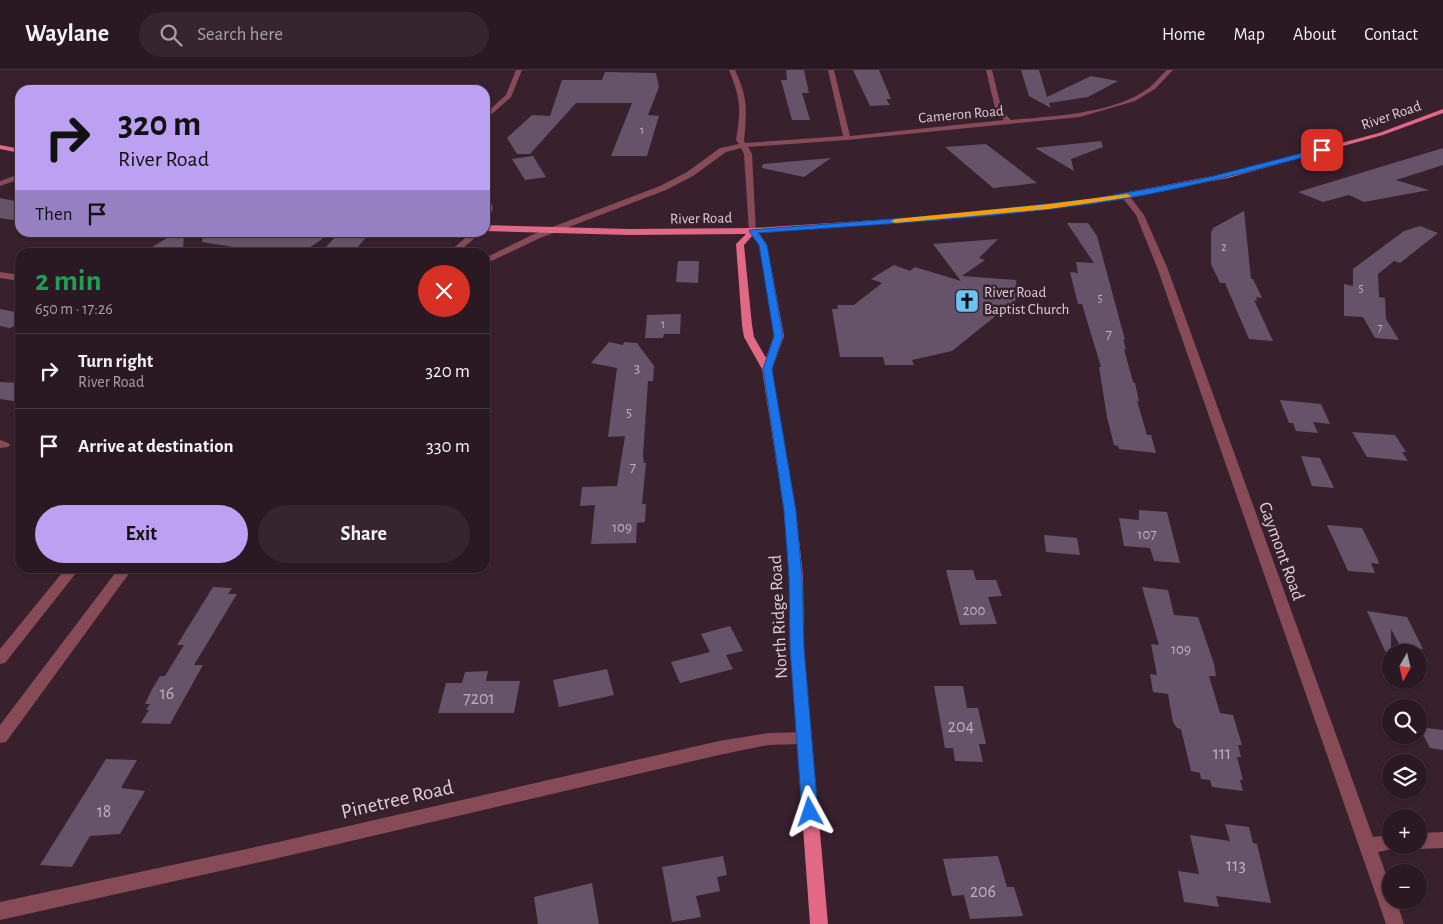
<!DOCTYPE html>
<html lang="en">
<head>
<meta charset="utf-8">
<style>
  :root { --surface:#2a1822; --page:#36252f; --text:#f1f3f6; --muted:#a5a0a5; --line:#463740; --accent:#bca0f2 }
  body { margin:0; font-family:"Alegreya Sans",sans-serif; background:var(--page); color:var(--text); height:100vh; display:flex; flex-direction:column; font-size:19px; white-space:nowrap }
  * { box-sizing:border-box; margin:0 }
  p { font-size:16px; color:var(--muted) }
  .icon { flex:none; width:28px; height:28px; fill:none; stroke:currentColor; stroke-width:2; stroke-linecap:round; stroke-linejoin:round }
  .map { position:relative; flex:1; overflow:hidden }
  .panel { position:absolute; left:15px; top:178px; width:475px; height:325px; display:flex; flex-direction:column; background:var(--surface); border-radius:15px; box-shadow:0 1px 4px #0004,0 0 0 1px var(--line) }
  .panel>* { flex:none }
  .top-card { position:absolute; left:15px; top:15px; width:475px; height:152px; border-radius:15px; box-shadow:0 1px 4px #0004,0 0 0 1px var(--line); background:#bca0f2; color:#111; overflow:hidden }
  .needle { width:32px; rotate:188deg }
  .fabs { position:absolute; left:1382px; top:574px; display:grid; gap:10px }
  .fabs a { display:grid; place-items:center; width:45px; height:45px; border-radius:50%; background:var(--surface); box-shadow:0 1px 4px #0004,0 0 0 1px var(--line); font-size:25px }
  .pin { position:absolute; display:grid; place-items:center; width:42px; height:42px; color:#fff; margin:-21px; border-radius:10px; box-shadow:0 2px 8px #0006 }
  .me { position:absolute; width:55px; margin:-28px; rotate:355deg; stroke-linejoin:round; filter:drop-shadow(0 0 4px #0008) }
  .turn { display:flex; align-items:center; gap:18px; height:105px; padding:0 20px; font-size:22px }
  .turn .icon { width:65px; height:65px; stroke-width:2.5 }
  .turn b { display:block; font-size:35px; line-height:42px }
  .then { display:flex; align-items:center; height:48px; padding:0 20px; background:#0003; gap:10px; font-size:19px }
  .round { display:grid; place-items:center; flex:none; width:52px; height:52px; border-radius:26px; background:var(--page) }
  .overview { display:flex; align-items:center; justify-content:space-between; height:85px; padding:0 20px }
  h1 { font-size:30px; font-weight:700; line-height:38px; color:#1e9e55 }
  .primary-button { display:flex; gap:10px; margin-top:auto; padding:10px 20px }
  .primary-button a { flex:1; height:58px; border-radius:30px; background:var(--accent); color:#111; font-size:20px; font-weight:700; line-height:58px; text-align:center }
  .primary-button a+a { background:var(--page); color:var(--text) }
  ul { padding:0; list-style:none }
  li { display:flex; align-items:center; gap:15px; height:75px; padding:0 20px; border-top:1px solid var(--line) }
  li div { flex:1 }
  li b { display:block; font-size:19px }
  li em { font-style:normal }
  header { display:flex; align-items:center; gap:30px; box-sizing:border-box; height:70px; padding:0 25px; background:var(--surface); border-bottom:1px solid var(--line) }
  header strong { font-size:24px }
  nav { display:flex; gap:28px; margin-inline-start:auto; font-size:18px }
  .search { width:350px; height:45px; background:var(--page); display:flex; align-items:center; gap:12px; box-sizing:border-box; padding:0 18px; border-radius:28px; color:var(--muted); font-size:19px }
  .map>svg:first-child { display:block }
  .building { fill:#675369 }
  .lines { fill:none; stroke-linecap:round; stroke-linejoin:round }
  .minor { fill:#864b57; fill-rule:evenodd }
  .major { fill:#e16985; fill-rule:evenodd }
  .route { fill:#1a73e8; stroke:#114b97 }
  .slow { fill:#f59e0b }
  .labels { text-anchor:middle; stroke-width:5; stroke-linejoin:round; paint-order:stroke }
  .far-number-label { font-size:12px; fill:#c0afbb }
  .far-street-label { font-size:15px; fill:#deced6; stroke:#38202d }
  .far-poi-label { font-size:15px; fill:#deced6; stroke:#38202d; text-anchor:start }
  .number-label { font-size:15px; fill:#c0afbb }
  .street-label { font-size:18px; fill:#deced6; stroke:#38202d }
  .near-number-label { font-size:18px; fill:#c0afbb }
  .near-street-label { font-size:21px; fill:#deced6; stroke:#38202d }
</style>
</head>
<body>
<header>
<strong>Waylane</strong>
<div class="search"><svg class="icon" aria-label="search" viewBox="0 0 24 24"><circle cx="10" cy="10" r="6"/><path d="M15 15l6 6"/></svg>Search here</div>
<nav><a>Home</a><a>Map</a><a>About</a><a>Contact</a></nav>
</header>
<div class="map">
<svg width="1443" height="854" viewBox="0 0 1443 854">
  <rect width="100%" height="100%" fill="#38202d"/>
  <g class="building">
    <polygon points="786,0 804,0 809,23 802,23 810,50 792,50 781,10 787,10"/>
    <polygon points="853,0 879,0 891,29 886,29 890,35 870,36"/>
    <polygon points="1021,0 1039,0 1047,27 1091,6 1118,11 1088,27 1049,33 1051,38 1029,26"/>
    <polygon points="605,2 656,3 659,17 648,45 659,46 647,86 611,86 632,33 576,33 530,84 517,84 507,68 532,45 550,46 562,10 602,10"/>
    <polygon points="1101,71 1103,77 1071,89 1074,101 1035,78"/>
    <polygon points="986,74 1037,113 993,118 945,77"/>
    <polygon points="1443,78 1443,95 1396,110 1429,120 1364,132 1349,125 1323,132 1298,122"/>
    <polygon points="533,86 546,107 525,110 512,89"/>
    <polygon points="831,88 804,107 762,98 763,94"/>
    <polygon points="0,128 20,132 20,151 0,148"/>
    <polygon points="1244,141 1251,209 1253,209 1262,228 1256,227 1257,231 1254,230 1273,271 1249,269 1225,213 1220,213 1211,194 1211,163 1213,158"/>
    <polygon points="1067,153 1088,153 1097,166 1125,270 1123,269 1126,279 1124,279 1133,312 1135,313 1139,331 1137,331 1147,365 1151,365 1156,383 1119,379 1118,376 1114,375 1107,347 1099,297 1101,297 1082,234 1078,234 1070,202 1078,203 1076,192 1094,193"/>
    <polygon points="1420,156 1438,163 1400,193 1394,191 1378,204 1379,227 1385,228 1386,249 1399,270 1375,268 1363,247 1344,246 1344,214 1353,216 1353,199 1404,161"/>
    <polygon points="177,162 184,162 183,182 144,182"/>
    <polygon points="203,162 296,162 325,167 303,182 291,180 287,182 266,182 202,172"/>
    <polygon points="340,162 371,162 355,180 324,179"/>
    <polygon points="998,169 979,188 985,190 962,206 1016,210 1018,228 952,281 912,290 914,295 885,295 883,287 840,287 832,239 838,239 837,235 854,235 882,213 871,209 894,195 910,201 915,197 961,211 933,174"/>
    <polygon points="678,191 699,191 698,213 676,212"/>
    <polygon points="0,239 20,243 20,253 10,258 0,256"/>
    <polygon points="681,244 680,264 664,264 663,268 645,268 647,245"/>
    <polygon points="609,272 623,275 624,272 637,273 654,296 653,311 648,311 643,386 644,393 646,393 642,434 646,434 645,452 637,453 636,473 591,474 595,435 580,436 582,417 617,416 625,366 608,367 617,298 591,293"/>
    <polygon points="0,312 20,313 20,332 0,329"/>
    <polygon points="1280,330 1321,334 1330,354 1313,352 1318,363 1296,361 1293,353 1289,353"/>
    <polygon points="1352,362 1395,365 1406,382 1402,382 1408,391 1367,387"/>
    <polygon points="1301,386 1320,388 1334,418 1312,416"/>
    <polygon points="1139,440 1167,442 1180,493 1154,491 1150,478 1124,476 1119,448 1139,450"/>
    <polygon points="1327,455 1362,458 1378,490 1379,494 1371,493 1375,503 1348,501"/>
    <polygon points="1044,465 1077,468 1080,485 1046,482"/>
    <polygon points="946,500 973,500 976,510 996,510 1002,526 988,527 997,554 960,555"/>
    <polygon points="213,517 232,518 228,524 237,524 194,595 203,595 170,654 141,653 149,640 146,640 150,634 145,634 151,621 160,606 165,606 184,575 177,575"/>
    <polygon points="1142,517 1168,520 1174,545 1198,547 1214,594 1216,606 1209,606 1220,643 1233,645 1242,675 1238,675 1241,687 1237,687 1243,710 1240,710 1243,721 1212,717 1210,710 1201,709 1200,703 1191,701 1181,659 1177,658 1173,652 1168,624 1153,622 1150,604 1157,605 1151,574 1159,575"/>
    <polygon points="1367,541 1407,547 1423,579 1400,576 1391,559 1391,594"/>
    <polygon points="730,556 743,581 726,585 733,599 680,613 671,592 710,582 701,564"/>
    <polygon points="607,599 614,625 559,637 553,610"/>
    <polygon points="488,601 486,611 520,611 514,643 438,643 446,613 462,613 465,602"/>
    <polygon points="934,616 963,616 967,638 978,638 986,674 979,674 983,692 955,691 953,678 945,678"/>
    <polygon points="1419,657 1443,660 1443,680 1430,678"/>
    <polygon points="106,689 137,690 121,718 145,721 120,764 90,766 72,797 40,795"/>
    <polygon points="1225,754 1249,757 1253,773 1257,774 1271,833 1216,826 1219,837 1184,832 1178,801 1199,804 1190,765 1230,771"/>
    <polygon points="723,786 727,805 717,807 720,821 696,826 701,847 672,852 662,797"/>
    <polygon points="998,786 1007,817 1014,817 1023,846 970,849 964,825 952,826 943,789"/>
    <polygon points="592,813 599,854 538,854 534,827"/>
  </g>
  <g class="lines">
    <g class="minor">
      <polygon points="516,0 522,0 511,27 485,50 485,44 506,25"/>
      <path d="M729,0h6c13,28 12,40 9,70l1,3 98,-7 -15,-66h6l16,66 154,-16 -8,-8 -10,-42h6l10,41 9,9c42,-4 105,-6 139,-33 6,-5 11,-12 17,-17h6l-18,19 -20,12 -55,16 -233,23 -99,7 4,7 4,79 -7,-2 -5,-77 -3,-6 -15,4 -33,24 -27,14 -126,48 -55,26v-6l49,-24 126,-48 27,-14 33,-24 19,-4 -3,-4c5,-30 5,-41 -7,-70z"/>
      <polygon points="20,104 20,109 0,116 0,111"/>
      <polygon points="1122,124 1128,124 1144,145 1167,197 1373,767 1391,765 1391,775 1399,775 1397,778 1378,782 1391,818 1391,830 1396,830 1404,854 1386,854 1157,197 1136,145 1121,126"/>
      <polygon points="485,126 489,128 493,138 489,149 485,151"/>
      <polygon points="472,162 482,162 458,182 449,182"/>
      <polygon points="0,202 20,205 20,211 0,208"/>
      <polygon points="0,370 8,373 10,375 8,377 0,378"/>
      <polygon points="66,498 80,498 5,593 0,594 0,579"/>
      <polygon points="119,498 133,498 6,672 0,673 0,655"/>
      <polygon points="804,662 810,663 812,668 810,673 804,674 768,675 719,685 274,789 0,850 0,832 274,773 719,671 768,663"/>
      <polygon points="1443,762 1443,778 1419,779 1412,775 1419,775 1419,763"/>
    </g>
    <g class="major">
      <path d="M1443,39v4l-60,22 -155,43 -136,25 -153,17 -180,13 8,12 17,91 -12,33 24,142 7,66 1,71 24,276h-18l-20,-276 -1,-71 -5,-66 -22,-142 -18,-32 -2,-12 -6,-81 10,-10 -117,1 -144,-4v-6l144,4 124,-1 186,-12 153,-17 132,-25 155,-41zM752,166l7,9 15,91 -8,22 -12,-21 -2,-12 -8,-80z"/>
      <polygon points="0,75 20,79 20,83 0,79"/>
    </g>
  </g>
  <path class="route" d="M1322,78l2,4c-77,20 -154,41 -233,52 -110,15 -222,21 -333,29l9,12 16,91 -11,33 24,142 6,66 2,71 14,164 -2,5 -6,2 -5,-2 -3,-5 -12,-164 -1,-71 -5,-66 -21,-142 11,-33 -15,-91 -10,-14 1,-1 206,-16 136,-15 110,-20z"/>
  <polygon class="slow" points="1127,124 1131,126 1130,127 1049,139 895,153 891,151 895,149 1049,134"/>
  <defs>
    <symbol id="church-square" viewBox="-11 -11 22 22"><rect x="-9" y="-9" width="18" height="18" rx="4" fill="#6bc3f2" stroke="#38202d"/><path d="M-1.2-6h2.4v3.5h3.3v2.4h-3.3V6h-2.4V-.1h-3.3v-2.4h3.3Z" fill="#111"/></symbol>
  </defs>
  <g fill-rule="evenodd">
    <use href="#church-square" x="953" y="217" width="28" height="28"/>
  </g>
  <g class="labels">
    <g class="far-number-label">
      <text x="642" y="64">1</text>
      <text x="1224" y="181">2</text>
      <text x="1361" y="222">5</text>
      <text x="1100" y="232">5</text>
      <text x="663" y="258">1</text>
      <text x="1380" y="261">7</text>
    </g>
    <g class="far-street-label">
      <text transform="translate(961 44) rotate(-5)" y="5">Cameron Road</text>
      <text transform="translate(1391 45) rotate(-19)" y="5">River Road</text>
      <text transform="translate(701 148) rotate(-1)" y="5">River Road</text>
    </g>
    <g class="far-poi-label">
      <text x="984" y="227">River Road<tspan x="984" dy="17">Baptist Church</tspan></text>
    </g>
    <g class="number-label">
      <text x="1109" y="269">7</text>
      <text x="637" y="303">3</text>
      <text x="629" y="347">5</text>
      <text x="633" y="402">7</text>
      <text x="622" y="462">109</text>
      <text x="1147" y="469">107</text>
      <text x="974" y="545">200</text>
      <text x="1181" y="584">109</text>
    </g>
    <g class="street-label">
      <text transform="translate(1282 481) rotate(70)" y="6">Gaymont Road</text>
      <text transform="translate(778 547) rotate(-93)" y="6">North Ridge Road</text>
    </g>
    <g class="near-number-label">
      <text x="167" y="629">16</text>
      <text x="479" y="634">7201</text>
      <text x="961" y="662">204</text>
      <text x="1222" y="689">111</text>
      <text x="104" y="747">18</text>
      <text x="1236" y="801">113</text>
      <text x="983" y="827">206</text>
    </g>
    <g class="near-street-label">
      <text transform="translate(397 729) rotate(-13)" y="7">Pinetree Road</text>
    </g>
  </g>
</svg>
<div class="fabs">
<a><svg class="needle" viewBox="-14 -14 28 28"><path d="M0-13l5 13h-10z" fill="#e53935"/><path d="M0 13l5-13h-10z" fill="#a5a0a5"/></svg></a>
<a><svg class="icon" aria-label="search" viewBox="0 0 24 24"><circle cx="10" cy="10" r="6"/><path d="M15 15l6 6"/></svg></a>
<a><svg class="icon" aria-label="layers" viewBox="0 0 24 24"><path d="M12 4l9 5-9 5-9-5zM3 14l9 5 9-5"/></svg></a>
<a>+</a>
<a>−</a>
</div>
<div class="pin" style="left:1322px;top:80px;background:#d93025"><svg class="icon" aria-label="arrive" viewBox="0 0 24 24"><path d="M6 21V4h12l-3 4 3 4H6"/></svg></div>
<svg class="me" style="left:810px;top:742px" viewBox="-20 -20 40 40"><path d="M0-17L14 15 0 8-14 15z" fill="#1a73e8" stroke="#fff" stroke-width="4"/></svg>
<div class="top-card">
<div class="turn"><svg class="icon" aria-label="right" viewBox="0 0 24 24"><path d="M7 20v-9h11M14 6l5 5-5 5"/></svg><div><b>320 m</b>River Road</div></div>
<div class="then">Then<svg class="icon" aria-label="arrive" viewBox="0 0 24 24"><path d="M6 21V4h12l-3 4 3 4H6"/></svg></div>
</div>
<section class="panel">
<div class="overview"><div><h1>2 min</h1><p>650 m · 17:26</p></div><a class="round" style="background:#d93025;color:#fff"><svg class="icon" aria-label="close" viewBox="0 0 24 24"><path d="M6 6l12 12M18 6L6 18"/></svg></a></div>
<ul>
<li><svg class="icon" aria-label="right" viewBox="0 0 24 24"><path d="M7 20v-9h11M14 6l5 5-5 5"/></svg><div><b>Turn right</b><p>River Road</p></div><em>320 m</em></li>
<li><svg class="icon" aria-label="arrive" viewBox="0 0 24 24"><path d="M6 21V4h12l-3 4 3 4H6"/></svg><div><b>Arrive at destination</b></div><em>330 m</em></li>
</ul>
<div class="primary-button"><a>Exit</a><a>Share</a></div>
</section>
</div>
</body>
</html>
